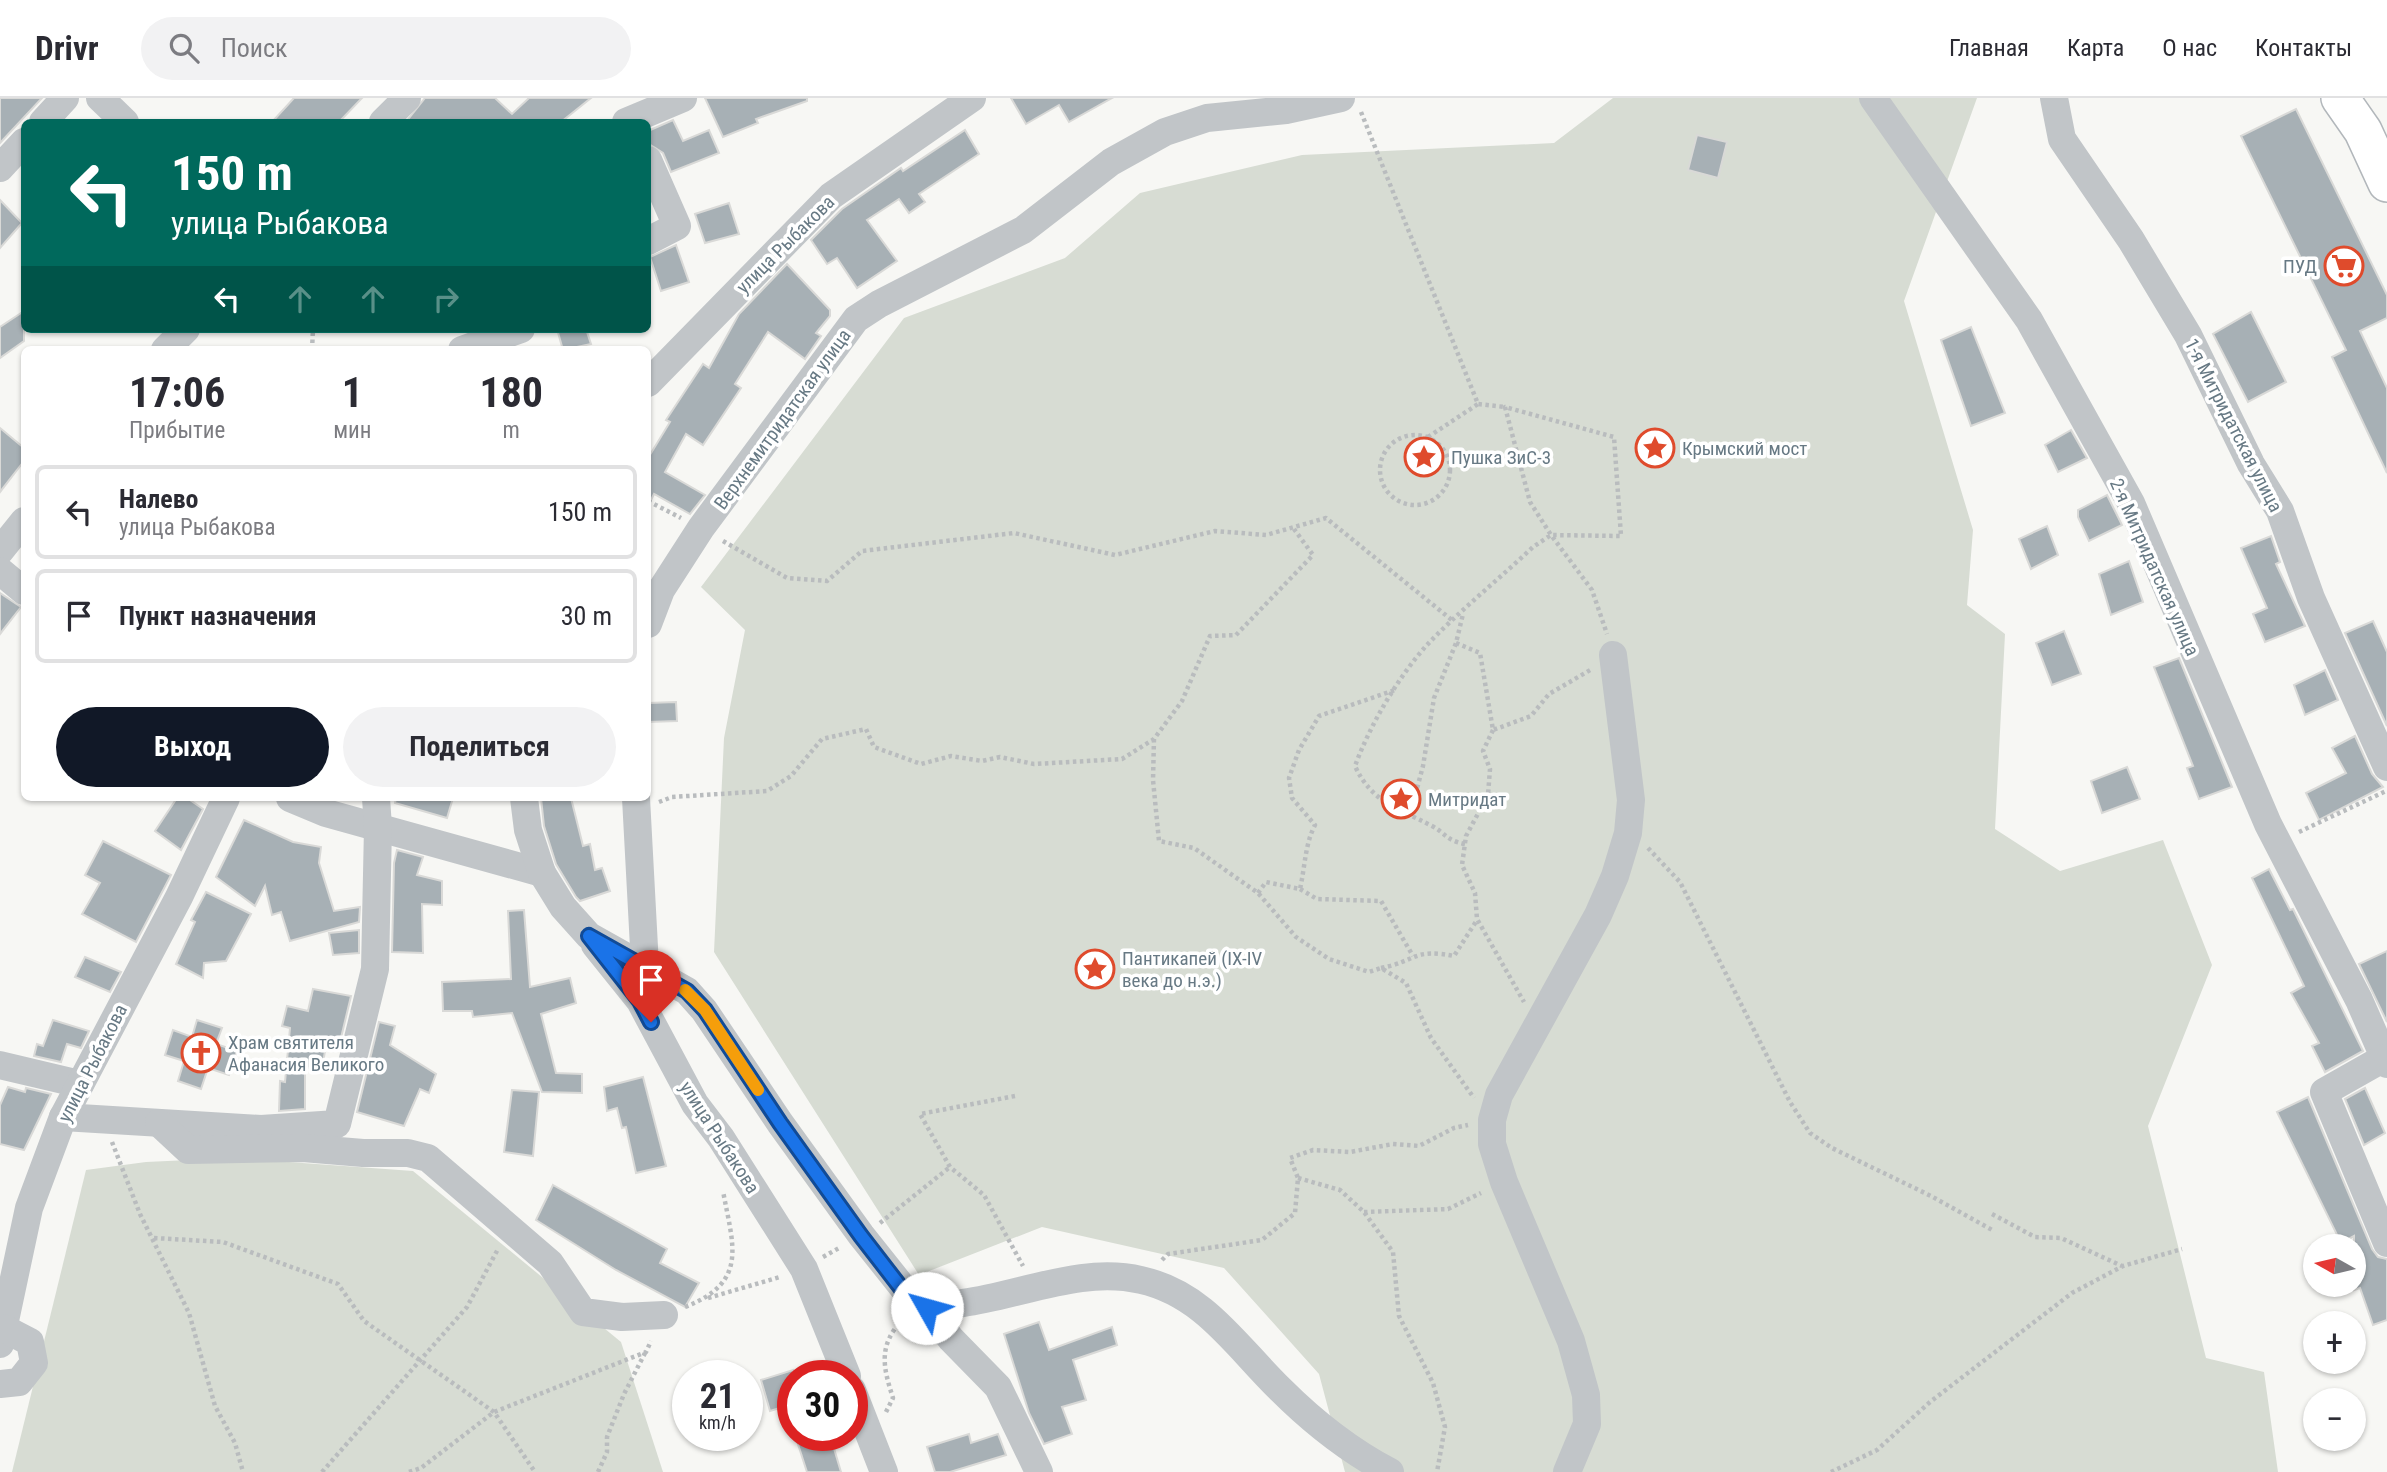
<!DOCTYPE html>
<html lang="ru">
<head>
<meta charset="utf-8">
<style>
  :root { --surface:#fff; --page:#f2f2f3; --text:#2b2b33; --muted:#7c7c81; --line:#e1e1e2; --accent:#111827 }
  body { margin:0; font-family:"Roboto Condensed",sans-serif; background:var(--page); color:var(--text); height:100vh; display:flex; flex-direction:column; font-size:26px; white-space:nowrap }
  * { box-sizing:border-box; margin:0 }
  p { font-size:23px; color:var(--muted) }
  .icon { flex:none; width:38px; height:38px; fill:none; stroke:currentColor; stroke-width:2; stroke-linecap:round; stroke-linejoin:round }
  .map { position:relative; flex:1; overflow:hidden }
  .panel { position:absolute; left:21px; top:248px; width:630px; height:455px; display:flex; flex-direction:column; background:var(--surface); border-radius:10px; box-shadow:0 2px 5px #0004 }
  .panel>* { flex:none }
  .hud { position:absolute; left:21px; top:21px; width:630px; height:214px; border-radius:10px; box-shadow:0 2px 5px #0004; background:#00695c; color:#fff; overflow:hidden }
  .needle { width:46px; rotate:278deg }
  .controls { position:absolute; left:2303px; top:1136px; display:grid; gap:14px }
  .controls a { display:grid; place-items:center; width:63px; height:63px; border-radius:50%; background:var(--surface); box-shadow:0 2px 5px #0004; font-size:35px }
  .speed { position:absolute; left:672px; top:1262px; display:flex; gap:14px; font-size:35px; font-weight:700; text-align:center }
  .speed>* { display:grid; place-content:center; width:91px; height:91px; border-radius:50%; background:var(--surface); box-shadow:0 2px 5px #0004; line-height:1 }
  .speed small { font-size:18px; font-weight:400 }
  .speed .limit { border:10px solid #d22; background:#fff; color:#111 }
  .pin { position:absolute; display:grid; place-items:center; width:60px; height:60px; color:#fff; margin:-72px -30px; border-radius:50% 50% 50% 0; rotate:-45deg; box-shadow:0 0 7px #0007 }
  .pin .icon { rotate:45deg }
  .me { position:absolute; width:77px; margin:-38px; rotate:308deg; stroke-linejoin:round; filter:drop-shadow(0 0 5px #0008) }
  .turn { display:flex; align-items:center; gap:24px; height:147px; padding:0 35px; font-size:32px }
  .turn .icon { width:91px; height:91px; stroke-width:2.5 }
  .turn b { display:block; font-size:49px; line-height:60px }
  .lanes { display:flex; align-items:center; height:66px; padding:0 35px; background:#0003; justify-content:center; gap:35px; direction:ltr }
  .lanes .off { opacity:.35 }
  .eta { display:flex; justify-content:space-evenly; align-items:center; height:119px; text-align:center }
  .eta b { font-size:42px; font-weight:700; line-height:49px }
  .action { display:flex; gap:14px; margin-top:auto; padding:14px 35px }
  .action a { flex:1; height:80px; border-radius:42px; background:var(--accent); color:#fff; font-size:28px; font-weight:700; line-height:80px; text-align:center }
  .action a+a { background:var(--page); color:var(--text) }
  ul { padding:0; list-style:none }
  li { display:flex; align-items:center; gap:21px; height:94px; margin:0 14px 10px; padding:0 21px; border:4px solid var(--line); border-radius:10px }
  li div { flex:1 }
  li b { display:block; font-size:26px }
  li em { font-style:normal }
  header { display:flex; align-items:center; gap:42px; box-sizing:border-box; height:98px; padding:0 35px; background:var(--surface); border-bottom:2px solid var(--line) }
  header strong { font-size:33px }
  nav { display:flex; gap:38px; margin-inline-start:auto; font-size:24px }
  .search { width:490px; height:63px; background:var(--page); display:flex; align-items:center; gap:18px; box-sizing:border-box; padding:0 24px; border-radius:38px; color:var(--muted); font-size:26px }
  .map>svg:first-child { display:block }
  .green { fill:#d7dcd3 }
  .building { fill:#a7b0b5; stroke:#d9d9d7; stroke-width:2 }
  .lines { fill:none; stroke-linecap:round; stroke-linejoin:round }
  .major-casing { stroke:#b2b7bb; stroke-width:40 }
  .path { stroke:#b9bcbe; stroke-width:4.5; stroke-dasharray:3.5 3.5; stroke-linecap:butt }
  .minor { stroke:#c1c5c8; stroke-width:28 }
  .major { stroke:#fff; stroke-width:37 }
  .route-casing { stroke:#114b97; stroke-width:18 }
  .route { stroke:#1a73e8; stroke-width:12 }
  .slow { stroke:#f59e0b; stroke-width:12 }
  .labels { text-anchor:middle; stroke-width:7; stroke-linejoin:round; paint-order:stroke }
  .street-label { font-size:19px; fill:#677984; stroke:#fff }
  .poi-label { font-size:19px; fill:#677984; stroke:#fff; text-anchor:start }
</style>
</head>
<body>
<header>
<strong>Drivr</strong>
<div class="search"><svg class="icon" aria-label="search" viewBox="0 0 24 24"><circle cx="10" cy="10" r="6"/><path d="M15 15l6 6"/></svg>Поиск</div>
<nav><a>Главная</a><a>Карта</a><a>О нас</a><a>Контакты</a></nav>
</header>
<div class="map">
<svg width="2387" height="1374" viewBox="0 0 2387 1374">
  <rect width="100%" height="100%" fill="#f7f7f4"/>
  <g class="green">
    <polygon points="1613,0 1977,0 1904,203 1973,432 1967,507 2005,536 1995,731 2060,773 2163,742 2212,867 2148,1028 2206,1260 2264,1274 2278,1374 1345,1374 1319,1276 1224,1170 1042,1129 919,1177 714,854 724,640 745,532 701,489 904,220 1065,160 1140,95 1302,57 1554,45"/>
    <polygon points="232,1060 413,1073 621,1244 663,1374 12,1374 86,1072 146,1064"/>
  </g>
  <g class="building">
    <polygon points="0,0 42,0 0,45"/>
    <polygon points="294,0 362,0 339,24 272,24"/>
    <polygon points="425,0 495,0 512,16 529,0 591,0 561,24 406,24"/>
    <polygon points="705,0 807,0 807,3 756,21 758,25 723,39"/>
    <polygon points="1011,0 1112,0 1069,24 1059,7 1026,26"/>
    <polygon points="2296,11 2387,197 2387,220 2360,233 2387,290 2387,375 2332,259 2346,252 2241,38"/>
    <polygon points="673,22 683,43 709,32 719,55 671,74 663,55 649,46 648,33"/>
    <polygon points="965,32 979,56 919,96 925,104 909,115 899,101 867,122 897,163 857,190 837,160 827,166 811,142 842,111 901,70 903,73"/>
    <polygon points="1697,37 1727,44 1718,80 1688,72"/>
    <polygon points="0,102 22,125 0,150"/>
    <polygon points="729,105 739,136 705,145 695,116"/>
    <polygon points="676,147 689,184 661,193 650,159"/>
    <polygon points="787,166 830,212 830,218 816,235 821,238 805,261 768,234 735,286 741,290 703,347 686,336 665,374 705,397 690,416 654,396 648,408 648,360 670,324 666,322 703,266 709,270 739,216"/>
    <polygon points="24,213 24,243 0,260 0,229"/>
    <polygon points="2251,214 2286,284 2248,304 2213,236"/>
    <polygon points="1971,229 2005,315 1971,328 1941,242"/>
    <polygon points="557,231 586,231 591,246 563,252"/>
    <polygon points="0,330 24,350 24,363 0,394"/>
    <polygon points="2071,332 2087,360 2058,374 2045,347"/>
    <polygon points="2107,397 2122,427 2089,443 2078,419 2078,412"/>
    <polygon points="2047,428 2058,457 2031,471 2019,441"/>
    <polygon points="2271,438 2280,464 2276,466 2305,528 2265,544 2253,516 2267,510 2241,450"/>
    <polygon points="2129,463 2143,504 2111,517 2099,476"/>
    <polygon points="0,495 21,509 0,536"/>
    <polygon points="2373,523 2387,554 2387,628 2345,535"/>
    <polygon points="2064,533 2081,576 2052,587 2036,545"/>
    <polygon points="2179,560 2232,689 2199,701 2187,670 2193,668 2154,569"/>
    <polygon points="2325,572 2338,602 2305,617 2294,587"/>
    <polygon points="676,604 677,623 648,624 648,605"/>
    <polygon points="2355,638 2372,676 2383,689 2319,722 2306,695 2346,675 2332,650"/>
    <polygon points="2127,669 2140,701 2102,715 2091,683"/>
    <polygon points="177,700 187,700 203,711 181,752 155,733"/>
    <polygon points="396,700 453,700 447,720 395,705"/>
    <polygon points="541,700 571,700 583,748 590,746 595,772 602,770 610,793 580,803 576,799 556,766 544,728"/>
    <polygon points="244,722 293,744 321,749 319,765 334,813 360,809 359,824 290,843 281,814 272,817 265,788 255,808 216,779"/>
    <polygon points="103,743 171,777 136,844 82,816 100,785 85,777"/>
    <polygon points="397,752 423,759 417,777 442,783 442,807 422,806 423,855 392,854 394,765"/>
    <polygon points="2269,771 2290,812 2293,811 2363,953 2325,974 2312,948 2319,945 2291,895 2304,888 2252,780"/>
    <polygon points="206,794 251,816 226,863 204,865 203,880 176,866 195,824 191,822"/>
    <polygon points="524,812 530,889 570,880 576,905 541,916 556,975 582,976 582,995 542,994 512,915 473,919 472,913 443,913 442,884 511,881 508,813"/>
    <polygon points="359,832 359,855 333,857 329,835"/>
    <polygon points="2387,853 2387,924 2359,866"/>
    <polygon points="85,859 121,874 110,894 75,879"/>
    <polygon points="313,891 351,898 340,944 327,941 322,971 305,970 305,1011 279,1013 280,983 285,984 290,930 282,928 287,908 308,913"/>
    <polygon points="53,922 89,933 81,950 67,946 61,964 34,958 37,946 43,948"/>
    <polygon points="197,922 222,930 216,946 237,953 229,977 208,970 201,991 178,983 184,963 165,957 173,932 192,939"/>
    <polygon points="379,924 395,928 390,947 436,976 429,995 420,991 404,1028 357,1014"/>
    <polygon points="643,979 666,1068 636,1075 626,1029 622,1030 617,1010 607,1013 604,989"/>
    <polygon points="8,989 25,994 26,990 51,996 24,1052 0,1046 0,1007"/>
    <polygon points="2365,990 2385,1035 2364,1047 2345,1001"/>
    <polygon points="512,992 539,994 533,1058 504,1054"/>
    <polygon points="2308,999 2372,1151 2378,1159 2387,1161 2387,1222 2373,1227 2360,1190 2354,1192 2354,1138 2341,1145 2277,1014"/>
    <polygon points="553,1087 667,1151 660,1165 699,1185 685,1209 616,1172 536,1122"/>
    <polygon points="1039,1224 1049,1252 1112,1229 1117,1247 1073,1262 1086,1302 1062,1309 1072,1336 1044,1346 1029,1315 1004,1236"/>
    <polygon points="793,1272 793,1306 770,1313 761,1282"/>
    <polygon points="969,1336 971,1345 998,1336 1006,1357 950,1374 935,1374 927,1349"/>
    <polygon points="795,1337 830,1337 841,1374 807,1374"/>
  </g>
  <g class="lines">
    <defs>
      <polyline id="major" points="2340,0 2363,33 2387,85"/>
    </defs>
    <use href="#major" class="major-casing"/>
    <g class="path">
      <polyline points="1361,14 1478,306 1505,309"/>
      <polyline points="312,252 313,231"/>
      <circle cx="1415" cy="372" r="35"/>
      <polyline points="1428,339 1478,306"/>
      <polyline points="648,403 681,420"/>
      <polyline points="723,443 787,480 827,483 862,453 1014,435 1115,457 1215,433 1266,437 1326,420 1453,523"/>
      <polyline points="1456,545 1480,555 1493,632 1531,618 1549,596 1592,571"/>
      <polyline points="1493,632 1483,653 1490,671 1488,697 1466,738 1462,767 1475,795 1477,821 1524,904"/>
      <polyline points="1154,641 1153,682 1159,743 1194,750 1258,795 1296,839 1329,861 1369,874 1381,870 1406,885 1431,940 1474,1000"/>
      <polyline points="659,704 672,699 767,693 791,678 822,641 866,631 874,649 921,666 951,658 982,663 1000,659 1034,666 1122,661 1154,641 1182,603 1210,538 1236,537 1313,457 1294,431"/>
      <polyline points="1410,717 1423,668 1434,600 1456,545 1463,516"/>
      <polyline points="2299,734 2386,693"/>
      <path d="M1465,746c-20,-4 -18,-10 -33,-18 -34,-18 -60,-23 -77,-60 15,-41 42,-87 71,-120 32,-34 72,-66 107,-99l18,-12 70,1 -7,-99 -109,-30 25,95 21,33 41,55 15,44"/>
      <polyline points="1648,750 1680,784 1790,1004 1810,1035 1832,1050 1931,1098 1994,1133"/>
      <polyline points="1300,791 1317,801 1381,803 1413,858"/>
      <path d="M1258,795l8,-11 34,7c5,-22 5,-45 15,-64l-23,-27 -3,-20 10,-28 20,-34 76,-26"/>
      <path d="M1381,870c36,-7 32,-20 73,-12l23,-36"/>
      <polyline points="1015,998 920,1016 950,1069 984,1097 1023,1168"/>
      <polyline points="112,1044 140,1116 189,1215 215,1308 235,1345 243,1374"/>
      <polyline points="1298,1080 1340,1092 1364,1114 1393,1154 1399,1218 1433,1285 1445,1329 1437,1374"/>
      <polyline points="1364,1114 1448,1111 1481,1095"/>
      <polyline points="1992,1116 2035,1139 2061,1140 2122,1168"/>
      <polyline points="880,1125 950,1069"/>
      <polyline points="154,1140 223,1144 338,1186 364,1223 494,1314 535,1374"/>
      <polyline points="823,1159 839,1150"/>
      <polyline points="1162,1162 1168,1156 1262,1142 1295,1115 1298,1080 1290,1060 1313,1052 1350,1054 1393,1046 1419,1048 1454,1030 1468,1027"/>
      <polyline points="708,1200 780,1179"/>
      <path d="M685,1209c64,-25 48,-61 38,-116"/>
      <path d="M886,1314l7,-14c-10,-31 -15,-52 9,-78"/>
      <polyline points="322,1374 467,1209 498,1151"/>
      <polyline points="409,1374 421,1370 494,1314 646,1254 651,1243"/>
      <polyline points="598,1374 607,1354 607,1339 624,1296 645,1255"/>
      <polyline points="1831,1374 1877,1352 1930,1304 2072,1195 2123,1168 2182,1151"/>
    </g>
    <g class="minor">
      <polyline points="100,0 125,24"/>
      <polyline points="1873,0 2029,222 2131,405 2268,726 2359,902 2387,966"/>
      <polyline points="2054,0 2062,41 2131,142 2188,237 2251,366 2280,413 2311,500 2387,669"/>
      <polyline points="43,24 65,0"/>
      <polyline points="383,24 407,0"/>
      <polyline points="626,24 683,0"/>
      <polyline points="648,62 677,128 648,143"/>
      <polyline points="0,70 24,44"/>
      <polyline points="165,252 186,231"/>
      <polyline points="462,252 521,231"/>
      <polyline points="648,285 831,98 972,0"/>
      <polyline points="0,453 24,423"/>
      <polyline points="0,473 24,493"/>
      <polyline points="648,526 661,492 701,430 856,221 879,206 1023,132 1111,64 1165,34 1207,20 1286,12 1341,0"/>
      <polyline points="290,700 326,715 542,775"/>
      <path d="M524,700l4,32 14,43 21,34 26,29 98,55 17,19 76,113 81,112 55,69c16,6 31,1 47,-1 59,-8 119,-37 178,-23 63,14 95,66 139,109 33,33 68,61 110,83"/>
      <polyline points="636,700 645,868"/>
      <polyline points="595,847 640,903 695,1006 721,1040 804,1171 847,1278"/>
      <polyline points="2384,960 2324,994 2387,1145"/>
      <polyline points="0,967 80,986"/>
      <polyline points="63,1019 261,1031 337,1026 375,871 378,729 376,700"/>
      <polyline points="159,1025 188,1052 303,1050 363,1055 408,1055 428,1060 550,1165 583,1214 622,1219 664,1217"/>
      <polyline points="927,1210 951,1241 998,1289 1039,1374"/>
      <polyline points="0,1246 29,1110 63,1019 179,799 226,700"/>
      <polyline points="0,1286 19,1284 34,1265 30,1244 3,1230"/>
      <polyline points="852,1292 884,1374"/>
      <polyline points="1567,1374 1587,1326 1586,1297 1571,1243 1504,1084 1492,1046 1492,1022 1499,997 1598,817 1615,778 1628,735 1631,702 1613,557"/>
    </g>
    <use href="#major" class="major"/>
  </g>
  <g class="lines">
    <defs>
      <polyline id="route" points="651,924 640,903 589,838 687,893 705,912 780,1025 861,1138 905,1195 916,1206 927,1210"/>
    </defs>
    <use href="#route" class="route-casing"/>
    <use href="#route" class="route"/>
    <polyline class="slow" points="685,892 705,912 758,992"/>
  </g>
  <defs>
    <symbol id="supermarket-ring" viewBox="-11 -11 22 22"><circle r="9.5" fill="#fff" stroke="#df4b2c" stroke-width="1.5"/><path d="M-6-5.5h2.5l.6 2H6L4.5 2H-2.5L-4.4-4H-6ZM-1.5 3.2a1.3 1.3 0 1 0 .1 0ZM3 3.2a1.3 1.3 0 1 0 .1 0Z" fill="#df4b2c"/></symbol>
    <symbol id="sight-ring" viewBox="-11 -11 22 22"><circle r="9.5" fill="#fff" stroke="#df4b2c" stroke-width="1.5"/><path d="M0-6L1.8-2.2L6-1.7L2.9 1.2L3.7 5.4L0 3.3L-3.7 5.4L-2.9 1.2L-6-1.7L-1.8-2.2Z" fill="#df4b2c"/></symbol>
    <symbol id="church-ring" viewBox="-11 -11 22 22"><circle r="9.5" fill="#fff" stroke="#df4b2c" stroke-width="1.5"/><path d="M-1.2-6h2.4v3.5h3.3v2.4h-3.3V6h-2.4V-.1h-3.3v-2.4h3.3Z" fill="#df4b2c"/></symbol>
  </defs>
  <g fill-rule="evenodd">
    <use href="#supermarket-ring" x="2322" y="146" width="44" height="44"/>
    <use href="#sight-ring" x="1633" y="328" width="44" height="44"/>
    <use href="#sight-ring" x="1402" y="337" width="44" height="44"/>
    <use href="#sight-ring" x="1379" y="679" width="44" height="44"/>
    <use href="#sight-ring" x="1073" y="849" width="44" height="44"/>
    <use href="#church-ring" x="179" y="933" width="44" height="44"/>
  </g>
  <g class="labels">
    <g class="street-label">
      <text transform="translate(785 146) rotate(-45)" y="7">улица Рыбакова</text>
      <text transform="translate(782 321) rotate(-54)" y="7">Верхнемитридатская улица</text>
      <text transform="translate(2234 327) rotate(63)" y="7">1-я Митридатская улица</text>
      <text transform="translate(2155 469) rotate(66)" y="7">2-я Митридатская улица</text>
      <text transform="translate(92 965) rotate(-63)" y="7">улица Рыбакова</text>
      <text transform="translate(720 1039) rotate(57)" y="7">улица Рыбакова</text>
    </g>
    <g class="poi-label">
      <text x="2317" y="175" text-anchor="end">ПУД</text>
      <text x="1682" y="357">Крымский мост</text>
      <text x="1451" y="366">Пушка ЗиС-3</text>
      <text x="1428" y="708">Митридат</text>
      <text x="1122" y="867">Пантикапей (IX-IV<tspan x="1122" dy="22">века до н.э.)</tspan></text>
      <text x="228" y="951">Храм святителя<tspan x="228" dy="22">Афанасия Великого</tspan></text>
    </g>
  </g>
</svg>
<div class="controls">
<a><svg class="needle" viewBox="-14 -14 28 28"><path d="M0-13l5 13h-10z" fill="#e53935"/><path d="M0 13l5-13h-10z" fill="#7c7c81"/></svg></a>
<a>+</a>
<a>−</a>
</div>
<div class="speed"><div>21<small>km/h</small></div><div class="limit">30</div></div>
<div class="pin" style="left:651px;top:924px;background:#d93025"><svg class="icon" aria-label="arrive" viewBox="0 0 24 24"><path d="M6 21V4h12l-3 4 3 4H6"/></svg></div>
<svg class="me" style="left:927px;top:1210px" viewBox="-20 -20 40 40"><circle r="19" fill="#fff"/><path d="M0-13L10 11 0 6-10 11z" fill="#1a73e8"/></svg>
<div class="hud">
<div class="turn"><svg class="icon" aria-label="left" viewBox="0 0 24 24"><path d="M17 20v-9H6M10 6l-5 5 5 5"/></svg><div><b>150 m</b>улица Рыбакова</div></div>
<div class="lanes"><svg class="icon" aria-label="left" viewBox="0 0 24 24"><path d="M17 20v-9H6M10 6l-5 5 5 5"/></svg><svg class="icon off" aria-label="ahead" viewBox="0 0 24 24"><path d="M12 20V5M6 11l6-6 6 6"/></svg><svg class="icon off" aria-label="ahead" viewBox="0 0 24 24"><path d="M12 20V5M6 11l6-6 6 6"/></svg><svg class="icon off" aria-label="right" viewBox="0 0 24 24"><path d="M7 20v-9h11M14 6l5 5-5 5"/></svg></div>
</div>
<section class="panel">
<div class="eta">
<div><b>17:06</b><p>Прибытие</p></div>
<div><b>1</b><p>мин</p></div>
<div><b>180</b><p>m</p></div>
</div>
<ul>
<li><svg class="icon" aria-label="left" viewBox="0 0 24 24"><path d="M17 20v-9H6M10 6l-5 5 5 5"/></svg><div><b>Налево</b><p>улица Рыбакова</p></div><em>150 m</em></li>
<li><svg class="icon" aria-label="arrive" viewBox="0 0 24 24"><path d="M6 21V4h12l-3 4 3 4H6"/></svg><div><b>Пункт назначения</b></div><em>30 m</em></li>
</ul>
<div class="action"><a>Выход</a><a>Поделиться</a></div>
</section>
</div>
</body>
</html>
